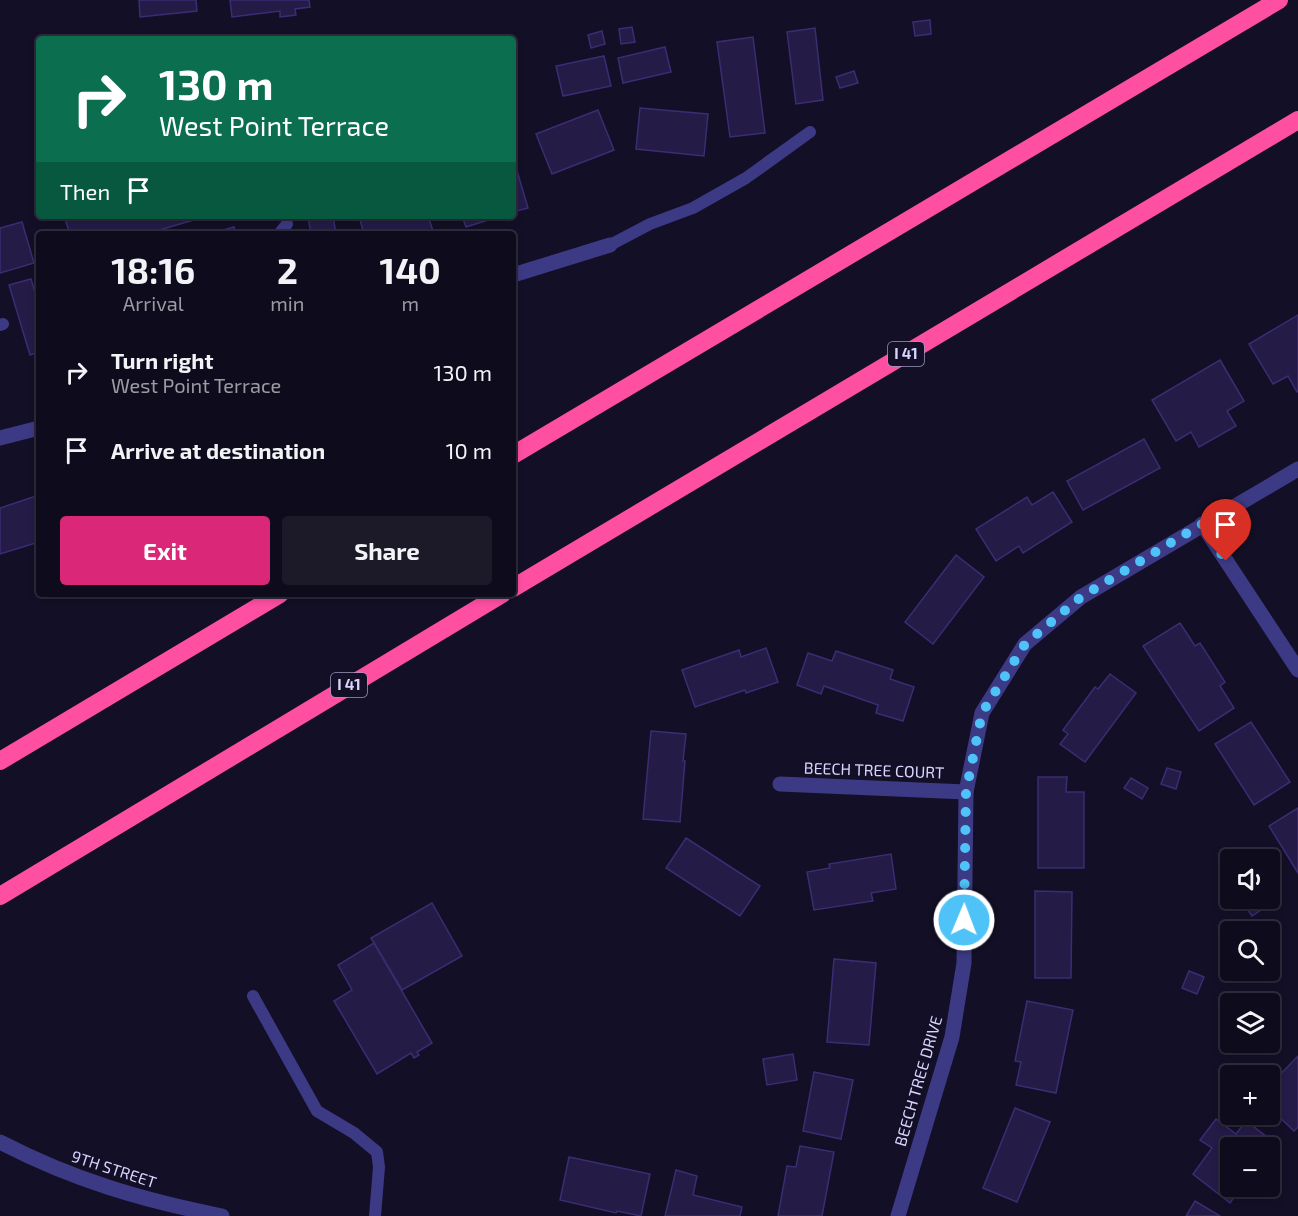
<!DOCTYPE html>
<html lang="en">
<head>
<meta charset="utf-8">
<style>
  :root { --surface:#0e0b1c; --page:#1c1929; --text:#f1f3f6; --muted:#9b9ba3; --line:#2e2b3b; --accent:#db2777 }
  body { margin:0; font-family:"Exo 2",sans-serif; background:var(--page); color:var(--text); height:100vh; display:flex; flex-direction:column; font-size:22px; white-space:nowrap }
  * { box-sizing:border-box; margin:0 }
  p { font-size:20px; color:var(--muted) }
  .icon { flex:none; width:33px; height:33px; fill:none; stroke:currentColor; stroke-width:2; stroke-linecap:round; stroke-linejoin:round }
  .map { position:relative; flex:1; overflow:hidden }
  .side { position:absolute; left:36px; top:231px; width:480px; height:366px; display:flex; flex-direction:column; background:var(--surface); border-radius:6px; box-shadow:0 3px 9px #0003,0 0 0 2px var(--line) }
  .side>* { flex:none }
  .hud { position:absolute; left:36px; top:36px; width:480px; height:183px; border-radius:6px; box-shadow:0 3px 9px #0003,0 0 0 2px var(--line); background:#0b6e4f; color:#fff; overflow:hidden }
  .fabs { position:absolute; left:1220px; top:849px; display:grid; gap:12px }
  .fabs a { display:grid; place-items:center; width:60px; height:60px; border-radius:6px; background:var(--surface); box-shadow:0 3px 9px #0003,0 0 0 2px var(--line); font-size:30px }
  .pin { position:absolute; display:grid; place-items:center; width:51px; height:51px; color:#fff; margin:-62px -26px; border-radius:50% 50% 50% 0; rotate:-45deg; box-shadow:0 0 6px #0007 }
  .pin .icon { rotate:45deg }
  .me { position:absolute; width:66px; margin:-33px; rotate:1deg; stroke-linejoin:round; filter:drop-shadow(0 0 4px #0008) }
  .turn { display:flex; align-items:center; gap:21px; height:126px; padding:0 24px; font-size:27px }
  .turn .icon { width:78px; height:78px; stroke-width:2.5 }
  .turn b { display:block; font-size:42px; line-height:51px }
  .then { display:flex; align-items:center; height:57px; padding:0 24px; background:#0003; gap:12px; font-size:22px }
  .eta { display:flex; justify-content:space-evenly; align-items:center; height:102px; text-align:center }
  .eta b { font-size:36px; font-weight:700; line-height:42px }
  .primary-button { display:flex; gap:12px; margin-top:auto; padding:12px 24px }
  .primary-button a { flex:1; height:69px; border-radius:6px; background:var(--accent); color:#fff; font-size:24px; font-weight:700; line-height:69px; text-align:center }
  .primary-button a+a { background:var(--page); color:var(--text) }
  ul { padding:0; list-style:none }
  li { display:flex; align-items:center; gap:18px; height:78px; padding:0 24px }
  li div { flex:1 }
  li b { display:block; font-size:22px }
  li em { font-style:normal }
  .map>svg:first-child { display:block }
  .building { fill:#241b47; stroke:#3b2d73; stroke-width:1.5 }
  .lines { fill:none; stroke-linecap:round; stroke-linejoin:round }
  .service { stroke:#3d3a85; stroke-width:12 }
  .minor { stroke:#3d3a85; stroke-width:15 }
  .tertiary { stroke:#3d3a85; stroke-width:15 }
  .motorway { stroke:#ff4fa3; stroke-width:18 }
  .route { stroke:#4fc3f7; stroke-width:10; stroke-dasharray:0 18 }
  .labels { text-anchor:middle; stroke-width:5; stroke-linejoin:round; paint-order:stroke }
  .shield { fill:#130f26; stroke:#9e99be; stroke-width:1.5 }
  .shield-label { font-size:15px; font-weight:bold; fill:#d9d4ff }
  .street-label { font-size:16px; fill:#d9d4ff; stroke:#130f26 }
</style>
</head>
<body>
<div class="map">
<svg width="1298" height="1216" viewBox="0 0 1298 1216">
  <rect width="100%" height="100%" fill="#130f26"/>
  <g class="building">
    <polygon points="139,0 196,0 197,11 140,17"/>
    <polygon points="230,0 309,0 310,7 295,9 296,15 280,17 280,11 232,17"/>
    <polygon points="930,20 931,34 915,36 913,22"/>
    <polygon points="632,27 635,42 621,44 619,29"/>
    <polygon points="815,28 823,100 796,104 787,32"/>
    <polygon points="602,31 605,44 591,48 588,35"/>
    <polygon points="753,37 765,133 730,137 717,42"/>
    <polygon points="665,47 671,72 623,83 618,58"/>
    <polygon points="604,56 611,86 563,96 556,66"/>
    <polygon points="854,71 858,83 840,88 836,77"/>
    <polygon points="640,108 708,114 704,156 636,149"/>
    <polygon points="598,110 614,150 552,174 536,134"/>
    <polygon points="515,164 528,208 513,212 513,165"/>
    <polygon points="64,216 196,216 197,219 146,234 70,234"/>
    <polygon points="308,216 333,216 336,234 311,234"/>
    <polygon points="359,216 428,216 434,234 364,234"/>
    <polygon points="462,216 501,216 466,227"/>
    <polygon points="22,222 34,263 0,273 0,228"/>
    <polygon points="234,227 236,234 209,234"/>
    <polygon points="31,279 39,306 39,352 30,355 9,285"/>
    <polygon points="1298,315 1298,391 1297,392 1288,376 1273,384 1249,344"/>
    <polygon points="1220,360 1244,401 1227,411 1236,426 1199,447 1191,432 1176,441 1152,400"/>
    <polygon points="1144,439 1160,468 1083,510 1067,481"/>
    <polygon points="1053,492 1072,522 1023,553 1019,546 996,561 976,529 1027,497 1032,505"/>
    <polygon points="39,495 39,542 0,554 0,508"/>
    <polygon points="956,555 984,577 933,644 905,622"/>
    <polygon points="1180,623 1195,646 1200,643 1225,682 1220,686 1234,708 1199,731 1143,646"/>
    <polygon points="766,648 778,682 746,693 745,690 695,707 682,670 739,650 741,657"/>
    <polygon points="836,651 893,670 890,679 914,687 903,721 876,713 878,705 824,686 821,694 797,685 808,653 832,661"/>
    <polygon points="1110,674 1136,693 1085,762 1060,744 1068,734 1063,730 1095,687 1098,689"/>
    <polygon points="1251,722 1290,782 1254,805 1215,744"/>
    <polygon points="651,731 686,734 683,761 685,761 680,822 643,819"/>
    <polygon points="1167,768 1181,772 1176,789 1161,784"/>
    <polygon points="1038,777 1067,777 1066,792 1084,792 1084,868 1038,868"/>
    <polygon points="1131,778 1148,788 1142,799 1124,788"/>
    <polygon points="1298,808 1298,873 1269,826"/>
    <polygon points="686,838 760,886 740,916 666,868"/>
    <polygon points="891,854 896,889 871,893 873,901 814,910 807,872 830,868 829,864"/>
    <polygon points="1035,891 1072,892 1071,978 1035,978"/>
    <polygon points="1254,900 1261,910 1252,916 1245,906"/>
    <polygon points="432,903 462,956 402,990 371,938"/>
    <polygon points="374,943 432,1043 417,1052 419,1055 414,1058 411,1053 377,1074 334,1001 352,990 338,965"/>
    <polygon points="834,959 876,963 869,1045 827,1042"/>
    <polygon points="1189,971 1204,977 1197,994 1182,988"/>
    <polygon points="1027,1001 1073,1010 1056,1093 1016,1085 1021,1062 1015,1061"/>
    <polygon points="793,1054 797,1080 767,1085 763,1059"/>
    <polygon points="1298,1056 1298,1127 1294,1131 1269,1107 1269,1086"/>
    <polygon points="814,1072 853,1080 841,1139 803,1131"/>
    <polygon points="1015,1108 1050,1122 1017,1202 983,1188"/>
    <polygon points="1216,1119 1236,1134 1246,1121 1275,1143 1269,1151 1269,1148 1230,1148 1230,1186 1242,1186 1230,1203 1193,1174 1212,1148 1200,1140"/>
    <polygon points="800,1146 834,1152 822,1216 778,1216 787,1166 796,1167"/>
    <polygon points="569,1157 650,1174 641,1216 617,1211 616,1213 560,1200"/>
    <polygon points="676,1170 697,1176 693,1195 742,1207 740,1216 665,1216"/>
    <polygon points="1195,1201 1220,1216 1186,1216"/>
  </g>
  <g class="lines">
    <g class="service">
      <polyline points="279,234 287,224"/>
      <polyline points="610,245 650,224 693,208 746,178 810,132"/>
      <polyline points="0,325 3,324"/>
      <polyline points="253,996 317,1111 354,1133 377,1152 379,1167 375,1216"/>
    </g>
    <g class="minor">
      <polyline points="513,275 610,245"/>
      <polyline points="0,438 39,428"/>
      <polyline points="1202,524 1298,670"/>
      <polyline points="780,784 966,792"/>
      <polyline points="898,1216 952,1037 964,963 966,792 982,713 1025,644 1081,597 1298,469"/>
    </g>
    <path class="tertiary" d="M0,1142c73,38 142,58 222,74"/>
    <g class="motorway">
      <polyline points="513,455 1279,0"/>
      <polyline points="513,588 1298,120"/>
      <polyline points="0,761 280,594"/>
      <polyline points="0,896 502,594"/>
    </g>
  </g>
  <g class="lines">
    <polyline class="route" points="964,920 966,792 982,713 1025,644 1081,597 1202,524 1226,561"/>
  </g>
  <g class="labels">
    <g class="shield">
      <rect x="888" y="342" width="36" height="24" rx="4.5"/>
      <rect x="331" y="673" width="36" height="24" rx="4.5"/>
    </g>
    <g class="shield-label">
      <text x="906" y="359">I 41</text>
      <text x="349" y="690">I 41</text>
    </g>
    <g class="street-label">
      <text transform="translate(874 770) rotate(2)" y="6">BEECH TREE COURT</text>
      <text transform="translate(918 1081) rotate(-74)" y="6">BEECH TREE DRIVE</text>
      <text transform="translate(114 1169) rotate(18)" y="6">9TH STREET</text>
    </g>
  </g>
</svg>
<div class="fabs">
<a><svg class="icon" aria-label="sound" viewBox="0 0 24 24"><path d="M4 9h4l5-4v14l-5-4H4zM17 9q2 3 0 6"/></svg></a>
<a><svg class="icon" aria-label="search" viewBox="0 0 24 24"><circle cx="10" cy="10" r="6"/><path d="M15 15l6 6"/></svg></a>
<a><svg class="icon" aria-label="layers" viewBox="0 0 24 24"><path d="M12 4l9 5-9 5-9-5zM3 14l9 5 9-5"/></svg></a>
<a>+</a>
<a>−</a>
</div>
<div class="pin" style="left:1226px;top:561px;background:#d93025"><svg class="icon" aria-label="arrive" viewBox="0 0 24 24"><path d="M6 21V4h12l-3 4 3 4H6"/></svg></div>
<svg class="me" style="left:964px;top:920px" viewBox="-20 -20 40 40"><circle r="17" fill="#4fc3f7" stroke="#fff" stroke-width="3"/><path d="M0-11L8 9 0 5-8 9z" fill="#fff"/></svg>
<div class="hud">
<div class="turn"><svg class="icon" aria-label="right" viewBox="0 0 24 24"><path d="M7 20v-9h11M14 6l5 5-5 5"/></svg><div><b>130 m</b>West Point Terrace</div></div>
<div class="then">Then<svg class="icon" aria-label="arrive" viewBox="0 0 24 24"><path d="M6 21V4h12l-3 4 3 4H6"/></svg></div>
</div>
<section class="side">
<div class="eta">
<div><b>18:16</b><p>Arrival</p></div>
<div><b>2</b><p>min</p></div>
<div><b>140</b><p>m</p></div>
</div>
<ul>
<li><svg class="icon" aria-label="right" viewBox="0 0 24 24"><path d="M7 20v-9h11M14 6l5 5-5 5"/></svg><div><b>Turn right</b><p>West Point Terrace</p></div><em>130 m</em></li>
<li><svg class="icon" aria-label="arrive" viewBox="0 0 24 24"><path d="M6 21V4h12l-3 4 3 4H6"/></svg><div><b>Arrive at destination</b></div><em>10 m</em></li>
</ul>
<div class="primary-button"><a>Exit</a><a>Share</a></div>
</section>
</div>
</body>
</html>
